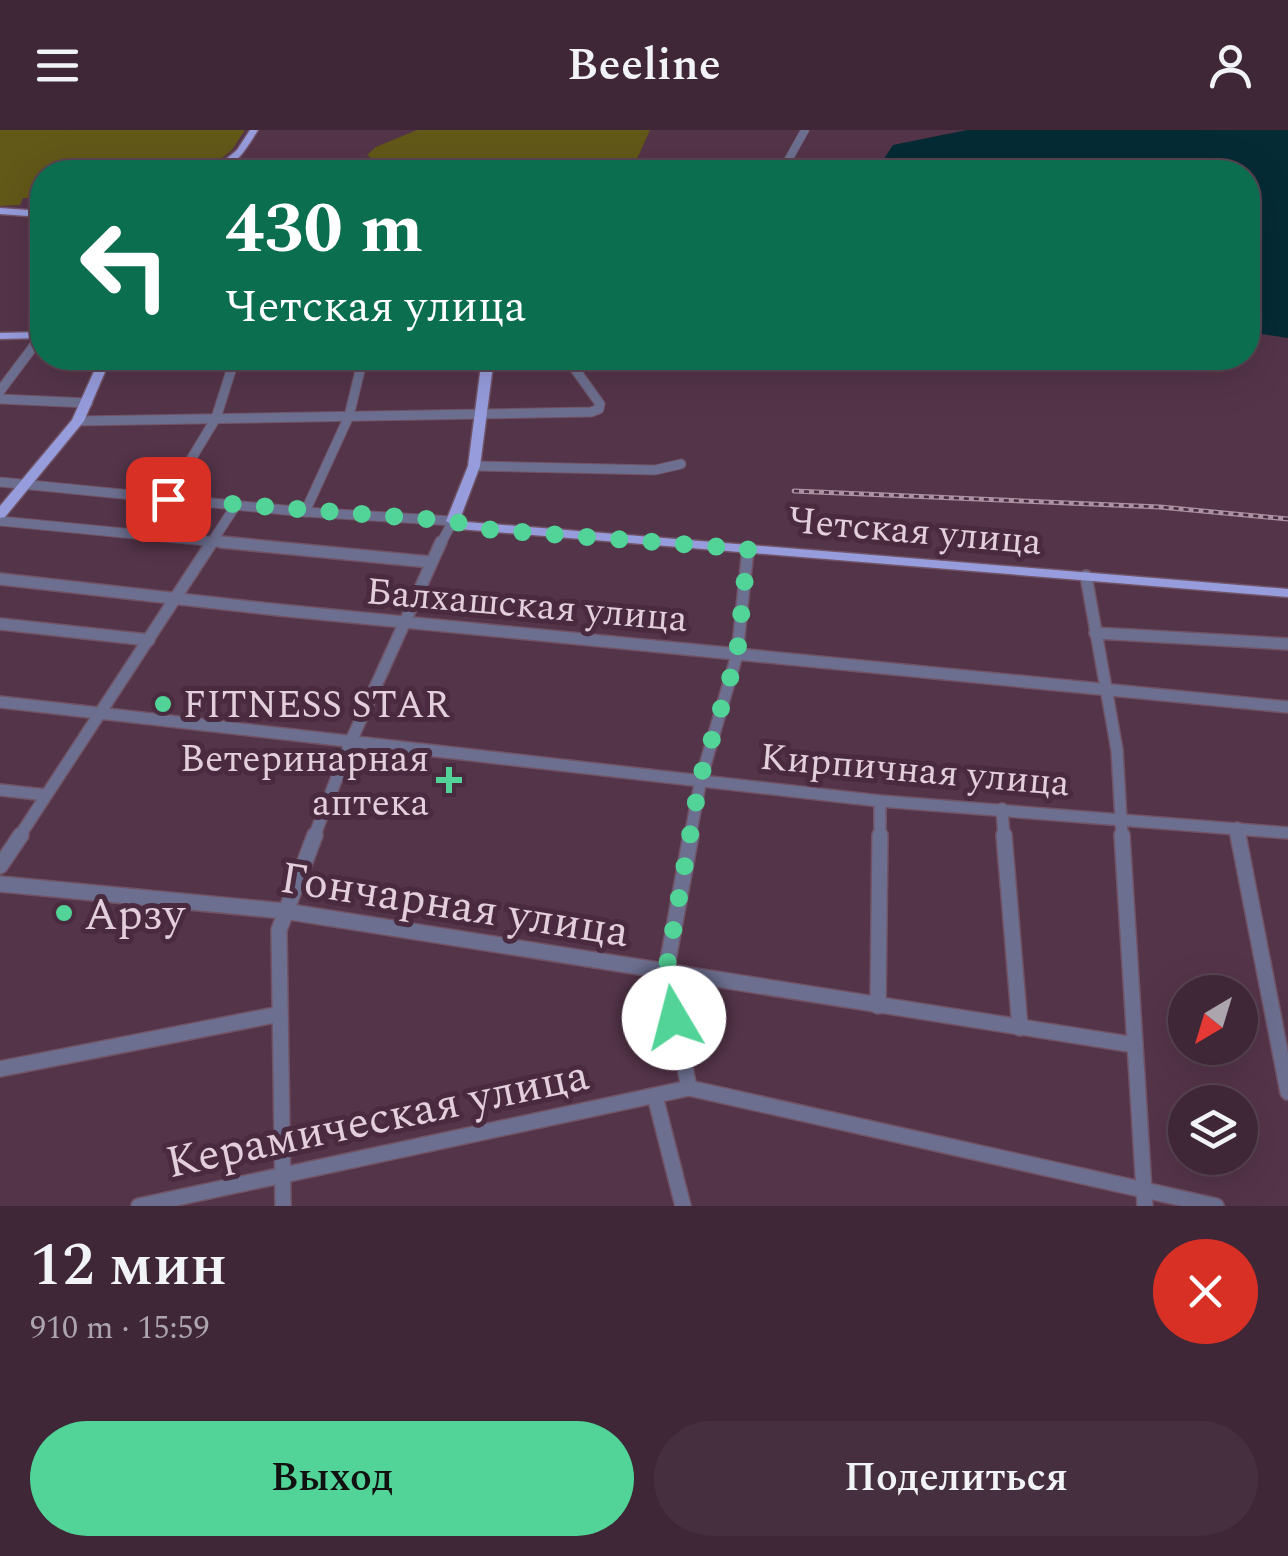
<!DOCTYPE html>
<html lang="ru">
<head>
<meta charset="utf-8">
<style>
  :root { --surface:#3f2737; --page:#462f3f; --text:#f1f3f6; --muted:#ada5ad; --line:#584452; --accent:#52d397 }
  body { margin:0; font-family:Spectral,serif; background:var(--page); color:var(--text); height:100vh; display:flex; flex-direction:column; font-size:38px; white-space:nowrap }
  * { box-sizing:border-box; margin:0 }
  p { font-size:32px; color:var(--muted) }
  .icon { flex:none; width:55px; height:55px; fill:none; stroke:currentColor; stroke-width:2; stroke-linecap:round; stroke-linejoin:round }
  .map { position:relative; height:1076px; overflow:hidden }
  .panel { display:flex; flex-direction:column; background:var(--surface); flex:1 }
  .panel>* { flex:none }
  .banner { position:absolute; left:30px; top:30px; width:1230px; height:210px; border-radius:40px; box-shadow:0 10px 40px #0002,0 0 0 2px var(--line); background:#0b6e4f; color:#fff; overflow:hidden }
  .needle { width:65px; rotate:218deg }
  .controls { position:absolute; left:1168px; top:845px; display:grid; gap:20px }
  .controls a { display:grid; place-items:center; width:90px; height:90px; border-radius:50%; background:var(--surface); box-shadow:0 10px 40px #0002,0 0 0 2px var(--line); font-size:50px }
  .pin { position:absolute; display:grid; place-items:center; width:85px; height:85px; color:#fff; margin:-42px; border-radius:20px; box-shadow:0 5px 15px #0006 }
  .me { position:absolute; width:110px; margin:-55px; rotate:352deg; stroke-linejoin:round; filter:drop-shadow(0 0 8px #0008) }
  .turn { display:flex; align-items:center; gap:35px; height:210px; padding:0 30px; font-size:45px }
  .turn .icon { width:130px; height:130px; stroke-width:2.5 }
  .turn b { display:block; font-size:70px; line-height:85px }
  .round { display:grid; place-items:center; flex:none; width:105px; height:105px; border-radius:52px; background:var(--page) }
  .headline { display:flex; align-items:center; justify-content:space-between; height:170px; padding:0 30px }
  h1 { font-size:60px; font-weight:600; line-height:75px }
  .primary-button { display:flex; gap:20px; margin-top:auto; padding:20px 30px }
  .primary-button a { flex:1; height:115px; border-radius:60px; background:var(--accent); color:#111; font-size:40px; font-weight:600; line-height:115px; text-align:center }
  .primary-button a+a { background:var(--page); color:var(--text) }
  header { display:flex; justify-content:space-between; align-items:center; height:130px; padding:0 30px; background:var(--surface); font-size:45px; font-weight:600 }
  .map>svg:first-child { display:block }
  .green { fill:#625818 }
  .water { fill:#052b35 }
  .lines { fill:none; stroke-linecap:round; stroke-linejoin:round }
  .minor-far3-casing { stroke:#715366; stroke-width:9 }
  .minor-far2-casing { stroke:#715366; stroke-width:11 }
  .minor-far1-casing { stroke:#715366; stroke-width:14 }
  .minor-casing { stroke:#715366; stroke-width:18 }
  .major-casing { stroke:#715366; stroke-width:3 }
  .minor-far3 { stroke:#6c6f8f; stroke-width:8 }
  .minor-far2 { stroke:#6c6f8f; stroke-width:9 }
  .minor-far1 { stroke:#6c6f8f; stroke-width:11 }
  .minor { stroke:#6c6f8f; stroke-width:15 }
  .major { fill:#969cdc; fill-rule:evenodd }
  .rail-casing { stroke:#ab92a2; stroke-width:5 }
  .rail { stroke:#492a3f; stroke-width:2.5; stroke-dasharray:5; stroke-linecap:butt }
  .route { stroke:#52d397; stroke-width:18; stroke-dasharray:0 32.4 }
  .poi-dot { fill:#52d397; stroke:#492a3f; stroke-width:4 }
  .labels { text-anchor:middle; stroke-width:10; stroke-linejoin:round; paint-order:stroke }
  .street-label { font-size:38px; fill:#e3cedb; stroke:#492a3f }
  .poi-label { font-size:38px; fill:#e3cedb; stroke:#492a3f; text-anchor:start }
  .near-street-label { font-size:45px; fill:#e3cedb; stroke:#492a3f }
  .near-poi-label { font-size:45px; fill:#e3cedb; stroke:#492a3f; text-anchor:start }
</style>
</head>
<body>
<header><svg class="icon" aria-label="menu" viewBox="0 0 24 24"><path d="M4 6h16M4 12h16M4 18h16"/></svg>Beeline<svg class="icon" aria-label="person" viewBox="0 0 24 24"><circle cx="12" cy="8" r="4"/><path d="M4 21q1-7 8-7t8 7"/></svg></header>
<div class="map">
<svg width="1288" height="1076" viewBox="0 0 1288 1076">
  <rect width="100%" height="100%" fill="#543449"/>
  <g class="green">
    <polygon points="0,0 245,0 232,20 204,42 42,42 42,68 23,68 20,75 0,76"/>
    <polygon points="417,0 650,0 631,42 475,42 372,29 367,25 376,17"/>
  </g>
  <polygon class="water" points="967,0 1288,0 1288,208 1248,202 1248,42 875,42 893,15"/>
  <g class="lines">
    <defs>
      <polyline id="minor-far3" points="720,42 786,34 805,0"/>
      <g id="minor-far2">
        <polyline points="0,261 42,205"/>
        <polyline points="0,269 88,273"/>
        <polyline points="78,291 591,282 599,279 600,274 572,235 582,228"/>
        <polyline points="474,336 655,340 681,334"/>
        <polyline points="0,352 305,382 453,391"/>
        <polyline points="167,369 216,288 235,228"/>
        <polyline points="305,382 349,286 363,228"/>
        <polyline points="0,391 248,415"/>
        <polyline points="210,415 236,375"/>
        <polyline points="440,415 453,391"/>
      </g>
      <g id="minor-far1">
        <polyline points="221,412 430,432"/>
        <polyline points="1086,446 1117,620 1122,707"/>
        <polyline points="0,449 279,480 1288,577"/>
        <polyline points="0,494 149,510"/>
        <polyline points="1095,503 1288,514"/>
        <polyline points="0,572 880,671 1288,703"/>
        <polyline points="0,660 46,665"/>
        <polyline points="1002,679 1004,707"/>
        <polyline points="1237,698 1239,707"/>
        <polyline points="19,707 212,412"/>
        <polyline points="314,707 351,611 441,412"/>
        <polyline points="690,707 701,649 737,525 748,419"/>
        <polyline points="880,707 880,671"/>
      </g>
      <g id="minor">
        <polyline points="1004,705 1020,898"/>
        <polyline points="1122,705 1145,1076"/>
        <polyline points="1238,705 1288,962"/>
        <polyline points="0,736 21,705"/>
        <polyline points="0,754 284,781 1135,915"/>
        <polyline points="878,876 880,705"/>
        <polyline points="0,939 280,884"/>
        <polyline points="689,958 666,841 691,705"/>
        <polyline points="655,966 683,1076"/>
        <polyline points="139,1076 689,958 1216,1076"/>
        <polyline points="283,1076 279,800 315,705"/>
      </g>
      <g id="major">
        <path d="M250,0h8c-11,18 -25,42 -47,42l26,-22z"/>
        <polygon points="0,78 42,81 42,87 0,84"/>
        <polygon points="42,202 42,208 0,209 0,203"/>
        <polygon points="100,228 111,228 84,291 5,387 0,388 0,376 72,290"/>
        <polygon points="482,228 494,228 480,336 460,389 467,392 1288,459 1288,467 459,399 446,391 468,336"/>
      </g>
    </defs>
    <use href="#minor-far3" class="minor-far3-casing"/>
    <use href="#minor-far2" class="minor-far2-casing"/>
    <use href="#minor-far1" class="minor-far1-casing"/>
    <use href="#minor" class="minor-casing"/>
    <use href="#major" class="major-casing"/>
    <use href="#minor-far3" class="minor-far3"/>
    <use href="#minor-far2" class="minor-far2"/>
    <use href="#minor-far1" class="minor-far1"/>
    <use href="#minor" class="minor"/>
    <use href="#major" class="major"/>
    <defs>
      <polyline id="rail" points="794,361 1160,377 1288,389"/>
    </defs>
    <use href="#rail" class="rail-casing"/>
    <use href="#rail" class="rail"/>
  </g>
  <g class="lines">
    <polyline class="route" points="168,369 453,391 482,399 748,419 737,525 700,649 666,841 674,888"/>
  </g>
  <g class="poi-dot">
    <circle cx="163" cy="574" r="10"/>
    <path d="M444 635h10v10h10v10h-10v10h-10v-10h-10v-10h10z"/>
    <circle cx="64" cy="783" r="10"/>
  </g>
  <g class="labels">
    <g class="street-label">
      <text transform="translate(915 400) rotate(5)" y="13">Четская улица</text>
      <text transform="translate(527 474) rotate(5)" y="13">Балхашская улица</text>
      <text transform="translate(915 639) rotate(5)" y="13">Кирпичная улица</text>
    </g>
    <g class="poi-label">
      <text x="183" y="587">FITNESS STAR</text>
      <text x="429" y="641" text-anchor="end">Ветеринарная<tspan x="429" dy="44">аптека</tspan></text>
    </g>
    <g class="near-street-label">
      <text transform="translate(455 773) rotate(9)" y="16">Гончарная улица</text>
      <text transform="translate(377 987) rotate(-12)" y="16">Керамическая улица</text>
    </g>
    <g class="near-poi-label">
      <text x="84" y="799">Арзу</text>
    </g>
  </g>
</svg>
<div class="controls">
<a><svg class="needle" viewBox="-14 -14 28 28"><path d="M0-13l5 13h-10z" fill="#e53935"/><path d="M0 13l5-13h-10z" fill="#ada5ad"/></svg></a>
<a><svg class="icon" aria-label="layers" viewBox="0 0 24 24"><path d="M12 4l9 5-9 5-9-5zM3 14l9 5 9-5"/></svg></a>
</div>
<div class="pin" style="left:168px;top:369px;background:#d93025"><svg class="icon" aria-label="arrive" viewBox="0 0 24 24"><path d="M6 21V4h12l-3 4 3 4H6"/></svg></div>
<svg class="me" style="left:674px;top:888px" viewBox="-20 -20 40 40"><circle r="19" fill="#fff"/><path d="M0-13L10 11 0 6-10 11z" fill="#52d397"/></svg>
<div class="banner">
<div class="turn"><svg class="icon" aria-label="left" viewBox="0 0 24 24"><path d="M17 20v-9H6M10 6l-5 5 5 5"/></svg><div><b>430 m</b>Четская улица</div></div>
</div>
</div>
<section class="panel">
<div class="headline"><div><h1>12 мин</h1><p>910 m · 15:59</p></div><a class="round" style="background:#d93025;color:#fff"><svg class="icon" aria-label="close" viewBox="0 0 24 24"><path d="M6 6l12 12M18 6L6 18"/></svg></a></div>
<div class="primary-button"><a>Выход</a><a>Поделиться</a></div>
</section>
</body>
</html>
